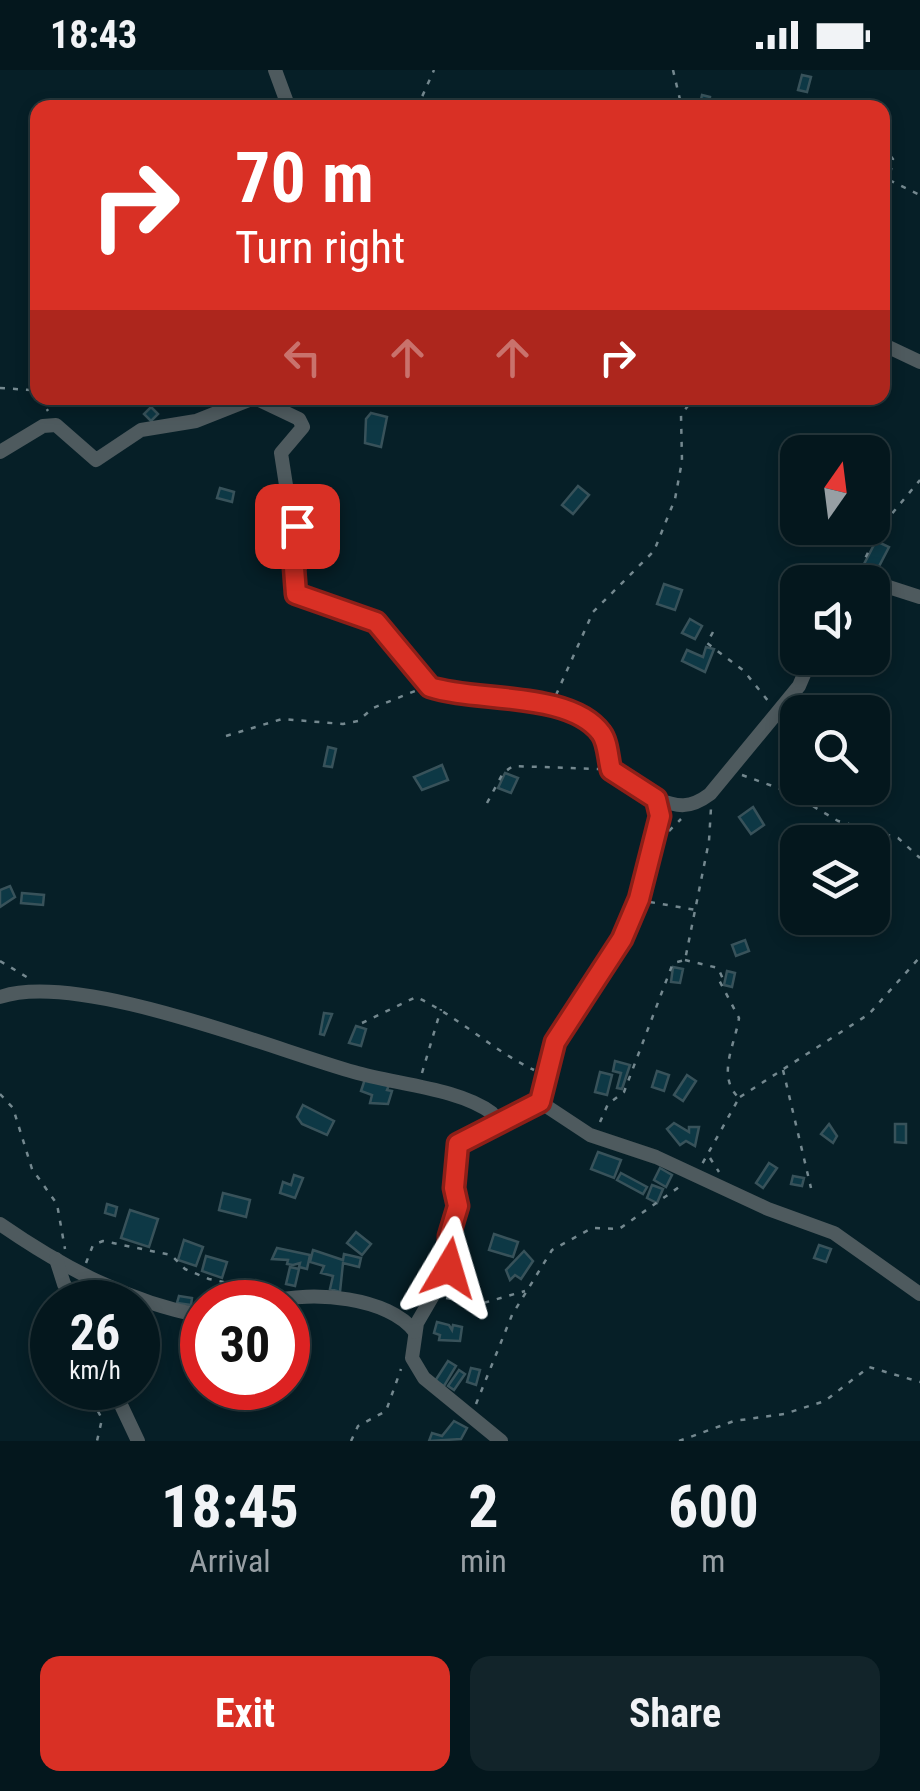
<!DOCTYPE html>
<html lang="en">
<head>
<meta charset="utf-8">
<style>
  :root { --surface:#04171d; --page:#12242a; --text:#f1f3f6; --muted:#979fa4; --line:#25363b; --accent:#d93025 }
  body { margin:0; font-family:"Roboto Condensed",sans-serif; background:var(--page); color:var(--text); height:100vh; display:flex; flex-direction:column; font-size:38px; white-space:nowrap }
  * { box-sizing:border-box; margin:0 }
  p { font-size:32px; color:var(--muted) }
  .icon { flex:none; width:55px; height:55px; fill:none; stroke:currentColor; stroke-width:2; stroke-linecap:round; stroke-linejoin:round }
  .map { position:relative; height:1371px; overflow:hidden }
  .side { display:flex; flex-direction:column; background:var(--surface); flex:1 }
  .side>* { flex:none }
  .guide { position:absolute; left:30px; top:30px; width:860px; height:305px; border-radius:20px; box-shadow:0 5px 15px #0003,0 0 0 2px var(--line); background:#d93025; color:#fff; overflow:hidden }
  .needle { width:65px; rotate:14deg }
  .tools { position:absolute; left:780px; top:365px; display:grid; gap:20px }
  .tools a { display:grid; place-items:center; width:110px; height:110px; border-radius:20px; background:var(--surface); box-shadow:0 5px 15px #0003,0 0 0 2px var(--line); font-size:50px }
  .speed { position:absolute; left:30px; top:1210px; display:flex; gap:20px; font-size:50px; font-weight:700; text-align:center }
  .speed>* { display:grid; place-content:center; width:130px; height:130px; border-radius:50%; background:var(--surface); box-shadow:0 5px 15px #0003,0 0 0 2px var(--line); line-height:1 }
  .speed small { font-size:25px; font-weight:400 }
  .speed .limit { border:15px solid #d22; background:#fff; color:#111 }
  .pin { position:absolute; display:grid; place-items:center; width:85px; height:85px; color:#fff; margin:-42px; border-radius:20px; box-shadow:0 5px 15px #0006 }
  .me { position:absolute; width:110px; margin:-55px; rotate:7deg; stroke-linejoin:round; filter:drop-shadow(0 0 8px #0008) }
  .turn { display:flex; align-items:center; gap:35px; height:210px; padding:0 40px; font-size:45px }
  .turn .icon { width:130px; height:130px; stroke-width:2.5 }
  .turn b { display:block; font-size:70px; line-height:85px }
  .lanes { display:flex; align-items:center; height:95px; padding:0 40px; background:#0003; justify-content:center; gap:50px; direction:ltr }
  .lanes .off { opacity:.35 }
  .eta { display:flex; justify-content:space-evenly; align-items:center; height:170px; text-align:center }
  .eta b { font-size:60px; font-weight:700; line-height:70px }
  .cta { display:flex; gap:20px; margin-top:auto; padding:20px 40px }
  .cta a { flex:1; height:115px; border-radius:20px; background:var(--accent); color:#fff; font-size:40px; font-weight:700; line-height:115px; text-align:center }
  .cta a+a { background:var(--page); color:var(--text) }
  .status { display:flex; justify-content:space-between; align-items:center; height:70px; padding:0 50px; background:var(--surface); direction:ltr }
  .status svg { height:28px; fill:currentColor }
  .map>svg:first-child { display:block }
  .building { fill:#0d3845; stroke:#38525a; stroke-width:2.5 }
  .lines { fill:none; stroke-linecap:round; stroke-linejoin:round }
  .path { stroke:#74888f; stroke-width:2.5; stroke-dasharray:5 8; stroke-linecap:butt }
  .street { stroke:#4e5a5e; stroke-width:14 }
  .route-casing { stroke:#8d1f18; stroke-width:25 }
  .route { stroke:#d93025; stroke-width:18 }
</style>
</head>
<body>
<div class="status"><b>18:43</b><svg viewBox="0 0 49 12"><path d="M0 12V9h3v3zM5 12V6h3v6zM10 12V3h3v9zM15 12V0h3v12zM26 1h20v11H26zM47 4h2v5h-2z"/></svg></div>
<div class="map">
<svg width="920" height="1371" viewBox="0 0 920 1371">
  <rect width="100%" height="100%" fill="#061f27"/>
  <g class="building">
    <polygon points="802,5 811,7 807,22 798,20"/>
    <polygon points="702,25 710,27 708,38 699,38"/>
    <polygon points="151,337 158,344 151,351 144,344"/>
    <polygon points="371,343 387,347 381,377 365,373 366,349"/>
    <polygon points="578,416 589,425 573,444 562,435"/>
    <polygon points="220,418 234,422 232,432 217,428"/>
    <polygon points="876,471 889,477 875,504 862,498"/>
    <polygon points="664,514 682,520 675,540 657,534"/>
    <polygon points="690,549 702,556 695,569 682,563"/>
    <polygon points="706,577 714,579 705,602 682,591 687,580 703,587"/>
    <polygon points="328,677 336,679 332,697 324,696"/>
    <polygon points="442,695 448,710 422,720 414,707"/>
    <polygon points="505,703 518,708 511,723 498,718"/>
    <polygon points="753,737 764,755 751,764 739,747"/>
    <polygon points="813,762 817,772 801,772 799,768"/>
    <polygon points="10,816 15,827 0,837 0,820"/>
    <polygon points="22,823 44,825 43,835 21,833"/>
    <polygon points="745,870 749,881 736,886 732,875"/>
    <polygon points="673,897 683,899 680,913 671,912"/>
    <polygon points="727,901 735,903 732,917 724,915"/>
    <polygon points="324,943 332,944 324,965 320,964"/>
    <polygon points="356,956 366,959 361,976 349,973"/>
    <polygon points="615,991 630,995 622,1019 617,1018 621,1003 613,1001"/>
    <polygon points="657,1001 669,1005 664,1021 652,1017"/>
    <polygon points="600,1002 612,1005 607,1025 595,1022"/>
    <polygon points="687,1005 696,1011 683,1031 674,1025"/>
    <polygon points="366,1006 389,1015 387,1020 392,1021 388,1034 370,1033 372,1025 361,1021"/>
    <polygon points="303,1035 334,1051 327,1065 302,1054 297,1047"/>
    <polygon points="674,1053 689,1062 689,1057 699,1057 695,1076 686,1071 680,1075 667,1059"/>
    <polygon points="829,1054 837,1066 833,1073 821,1064"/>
    <polygon points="895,1054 906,1054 906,1073 895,1072"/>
    <polygon points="598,1082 621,1090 614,1108 591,1099"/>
    <polygon points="769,1093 777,1098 763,1118 756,1113"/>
    <polygon points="660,1098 672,1105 666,1117 654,1110"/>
    <polygon points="621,1103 647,1117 643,1124 617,1110"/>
    <polygon points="294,1105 303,1108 295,1128 280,1123 283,1112 291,1115"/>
    <polygon points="793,1106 804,1108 802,1116 791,1114"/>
    <polygon points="652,1115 663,1119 657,1133 647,1128"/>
    <polygon points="223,1123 250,1130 246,1147 219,1140"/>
    <polygon points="107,1134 117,1137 115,1146 105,1143"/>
    <polygon points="130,1140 158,1149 149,1177 121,1168"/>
    <polygon points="356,1162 371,1174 362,1185 347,1173"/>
    <polygon points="494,1164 518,1172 513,1187 489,1180"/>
    <polygon points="184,1170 203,1177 196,1196 178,1190"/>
    <polygon points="819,1175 831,1179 826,1192 814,1188"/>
    <polygon points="277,1178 310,1185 307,1199 299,1197 300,1193 293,1195 287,1194 288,1190 272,1189"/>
    <polygon points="313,1180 343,1190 344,1184 361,1188 359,1197 343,1193 340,1222 330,1219 333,1206 321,1203 324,1196 310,1192"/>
    <polygon points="524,1181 533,1191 521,1209 515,1205 510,1210 506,1200"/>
    <polygon points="206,1186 227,1192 222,1208 202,1201"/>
    <polygon points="290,1197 299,1199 295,1216 286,1214"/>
    <polygon points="179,1226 192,1228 191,1235 177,1233"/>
    <polygon points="437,1252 449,1255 452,1260 453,1255 462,1257 460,1271 439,1270 440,1265 434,1263"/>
    <polygon points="448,1291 456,1296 444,1316 435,1311"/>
    <polygon points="471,1298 480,1300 476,1315 467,1312"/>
    <polygon points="459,1300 465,1304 454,1320 448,1316"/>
    <polygon points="454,1351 467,1358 461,1369 429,1371 432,1363 442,1366"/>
  </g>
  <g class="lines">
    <g class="path">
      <polyline points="673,0 682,38"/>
      <polyline points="417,38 434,0"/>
      <polyline points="882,76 893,89 889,110 920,125"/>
      <polyline points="0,318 31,320 38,326"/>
      <polyline points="40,328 48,341"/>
      <polyline points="860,499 880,458 920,410"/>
      <polyline points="713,562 707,573 744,601 769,632"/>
      <polyline points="556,625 593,542 654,481 675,429 682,391 681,345 694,328"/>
      <polyline points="226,666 282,649 343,654 358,651 373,638 415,621"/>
      <polyline points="742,705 789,722 838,751 898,768 920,788"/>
      <polyline points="487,733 503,703 513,696 599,699"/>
      <polyline points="669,761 681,749"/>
      <polyline points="650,832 696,840"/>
      <path d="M685,890l33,8 5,11 -4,1 20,38c-4,27 -23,58 0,80l-38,68"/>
      <polyline points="0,891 30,909"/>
      <path d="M362,953l54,-26c43,20 76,53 118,73"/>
      <polyline points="783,1000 811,1118"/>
      <polyline points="422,1003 441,939"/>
      <polyline points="0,1024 13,1038 32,1099 57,1134 65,1179"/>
      <polyline points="740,1027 869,944 920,887"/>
      <polyline points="600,1052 608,1034 624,1022 673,893 685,890 709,771 711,738"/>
      <polyline points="710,1088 719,1102"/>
      <polyline points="86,1193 93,1175 103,1171 171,1185 185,1199 209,1209 263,1220"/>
      <polyline points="446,1228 480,1234 525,1221"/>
      <polyline points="86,1318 102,1349 97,1371"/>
      <polyline points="476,1334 512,1245 552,1180 592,1158 619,1159 682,1115"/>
      <polyline points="351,1371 358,1356 386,1341 401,1299"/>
      <polyline points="679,1371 734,1351 784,1344 825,1331 869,1297 920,1312"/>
    </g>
    <g class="street">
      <polyline points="275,0 289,38"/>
      <polyline points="882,274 920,292"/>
      <path d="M255,328l44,21 4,8 -22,26 9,58 14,24 -9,32v27c26,12 61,15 84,31 23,16 27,47 51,62 45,15 141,4 171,46 7,10 8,26 10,37l45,29 4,17 -21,83 -16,40 -68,104 -15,59 -27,17 -22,6"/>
      <polyline points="0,382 43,356 56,355 96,390 141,360 196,351 254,328"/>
      <polyline points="854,512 870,511 920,527"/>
      <path d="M656,729c22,8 34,10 54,-5l89,-108 12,-28"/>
      <path d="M0,927c78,-27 272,52 354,75 40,12 105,16 138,41l-1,12 -34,19 -3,44 4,18 -9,30v32l-32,55 -5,35 12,20 77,63"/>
      <polyline points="540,1032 590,1065 656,1087 768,1139 834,1163 920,1224"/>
      <path d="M0,1154c62,43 128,78 202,92"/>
      <polyline points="56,1189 64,1214 76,1232"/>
      <path d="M271,1232c39,-12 119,-5 144,30"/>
      <polyline points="113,1318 138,1371"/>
    </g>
  </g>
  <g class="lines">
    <defs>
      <path id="route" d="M297,456l7,17 -10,25 2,26 80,28 54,65c45,15 140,4 171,46 7,9 7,26 10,37l45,29 4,17 -21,83 -17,40 -67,103 -15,60 -82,42 -4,44 4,18 -9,30v32"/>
    </defs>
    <use href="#route" class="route-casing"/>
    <use href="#route" class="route"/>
  </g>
</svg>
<div class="tools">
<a><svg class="needle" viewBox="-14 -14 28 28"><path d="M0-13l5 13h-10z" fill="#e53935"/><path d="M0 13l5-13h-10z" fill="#979fa4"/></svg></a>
<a><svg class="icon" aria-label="sound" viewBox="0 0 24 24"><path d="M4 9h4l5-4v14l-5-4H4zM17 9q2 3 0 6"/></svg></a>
<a><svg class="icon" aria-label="search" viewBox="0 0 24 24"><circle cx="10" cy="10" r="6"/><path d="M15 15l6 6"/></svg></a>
<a><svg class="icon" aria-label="layers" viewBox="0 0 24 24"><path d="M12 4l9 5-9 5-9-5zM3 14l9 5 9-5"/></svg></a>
</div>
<div class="speed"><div>26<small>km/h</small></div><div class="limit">30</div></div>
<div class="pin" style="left:297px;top:456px;background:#d93025"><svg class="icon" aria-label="arrive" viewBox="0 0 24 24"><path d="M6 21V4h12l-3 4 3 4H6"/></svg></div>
<svg class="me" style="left:449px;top:1198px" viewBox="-20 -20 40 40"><path d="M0-17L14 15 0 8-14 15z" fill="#d93025" stroke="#fff" stroke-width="4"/></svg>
<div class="guide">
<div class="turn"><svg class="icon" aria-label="right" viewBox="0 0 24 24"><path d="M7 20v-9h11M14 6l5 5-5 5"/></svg><div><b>70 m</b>Turn right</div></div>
<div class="lanes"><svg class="icon off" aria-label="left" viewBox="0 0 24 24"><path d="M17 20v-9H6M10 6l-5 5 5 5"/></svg><svg class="icon off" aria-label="ahead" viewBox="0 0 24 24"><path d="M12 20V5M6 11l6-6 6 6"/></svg><svg class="icon off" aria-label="ahead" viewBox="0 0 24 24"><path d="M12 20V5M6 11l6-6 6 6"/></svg><svg class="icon" aria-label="right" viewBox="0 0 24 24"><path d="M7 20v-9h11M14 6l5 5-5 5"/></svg></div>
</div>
</div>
<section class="side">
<div class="eta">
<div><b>18:45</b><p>Arrival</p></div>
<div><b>2</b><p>min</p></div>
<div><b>600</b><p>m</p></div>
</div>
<div class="cta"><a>Exit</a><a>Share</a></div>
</section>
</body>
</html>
